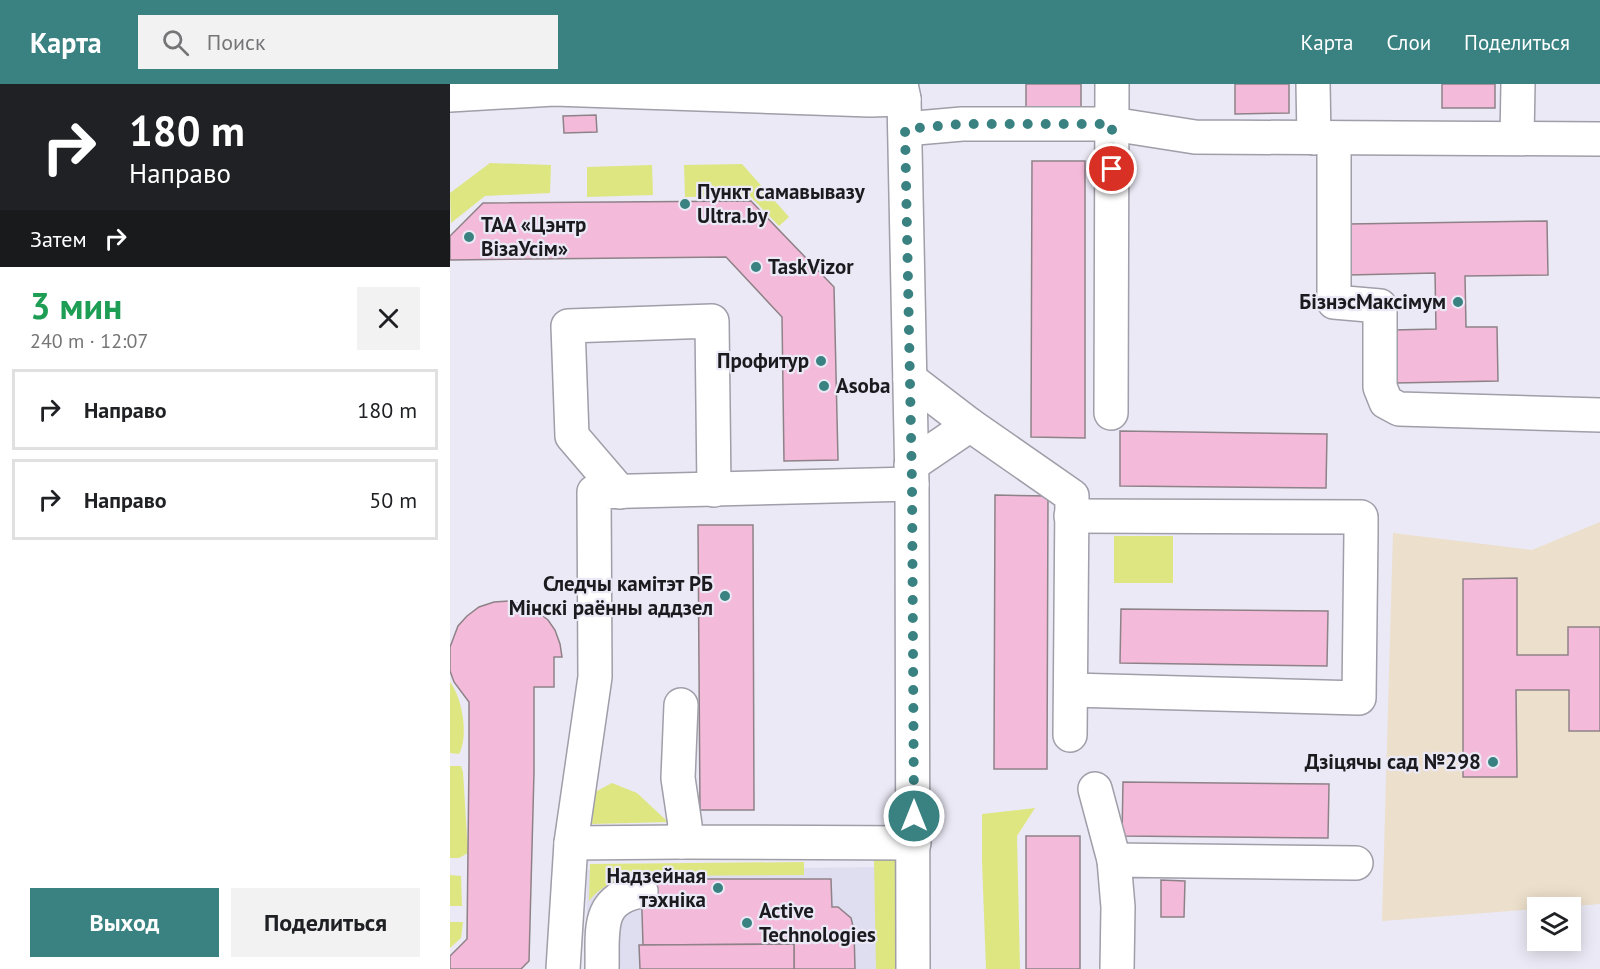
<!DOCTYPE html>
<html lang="ru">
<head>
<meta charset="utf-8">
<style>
  :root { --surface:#fff; --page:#f2f2f2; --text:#202124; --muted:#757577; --line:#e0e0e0; --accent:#3a8282 }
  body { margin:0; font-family:"PT Sans",sans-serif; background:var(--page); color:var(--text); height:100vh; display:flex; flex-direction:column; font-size:22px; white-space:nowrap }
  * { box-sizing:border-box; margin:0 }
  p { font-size:20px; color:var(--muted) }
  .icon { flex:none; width:33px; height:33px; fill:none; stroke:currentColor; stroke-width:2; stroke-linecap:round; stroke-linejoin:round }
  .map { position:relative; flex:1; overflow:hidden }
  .details { display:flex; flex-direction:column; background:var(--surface); width:450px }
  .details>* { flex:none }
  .hud { background:#202124; color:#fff; overflow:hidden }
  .tools { position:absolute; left:1077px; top:813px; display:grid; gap:12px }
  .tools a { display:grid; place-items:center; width:54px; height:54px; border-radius:0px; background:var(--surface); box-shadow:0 3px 15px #0003; font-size:30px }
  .pin { position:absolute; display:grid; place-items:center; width:51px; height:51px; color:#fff; margin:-26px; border:3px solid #fff; border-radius:50%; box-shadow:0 2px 6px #0007 }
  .me { position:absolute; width:66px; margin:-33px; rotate:0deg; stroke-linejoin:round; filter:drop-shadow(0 0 4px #0008) }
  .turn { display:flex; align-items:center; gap:21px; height:126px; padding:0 30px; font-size:27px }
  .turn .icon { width:78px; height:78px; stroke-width:2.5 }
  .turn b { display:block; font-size:42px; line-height:51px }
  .then { display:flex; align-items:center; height:57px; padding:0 30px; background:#0003; gap:12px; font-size:22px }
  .round { display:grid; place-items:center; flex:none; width:63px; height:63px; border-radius:0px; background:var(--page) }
  .headline { display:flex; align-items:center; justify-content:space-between; height:102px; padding:0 30px }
  h1 { font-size:36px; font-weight:600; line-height:45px; color:#1e9e55 }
  .primary-button { display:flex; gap:12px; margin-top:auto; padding:12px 30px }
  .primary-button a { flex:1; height:69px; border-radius:0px; background:var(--accent); color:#fff; font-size:24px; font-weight:600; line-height:69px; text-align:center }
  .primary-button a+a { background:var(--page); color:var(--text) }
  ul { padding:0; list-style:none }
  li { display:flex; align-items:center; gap:18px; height:81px; margin:0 12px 9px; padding:0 18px; border:3px solid var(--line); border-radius:0px }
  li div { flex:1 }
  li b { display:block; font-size:22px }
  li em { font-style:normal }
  header { display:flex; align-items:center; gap:36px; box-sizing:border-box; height:84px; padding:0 30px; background:var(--accent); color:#fff }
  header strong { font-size:28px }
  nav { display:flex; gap:33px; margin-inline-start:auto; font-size:21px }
  .search { width:420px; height:54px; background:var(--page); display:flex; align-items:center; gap:15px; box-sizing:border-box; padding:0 21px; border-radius:0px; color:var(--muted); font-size:22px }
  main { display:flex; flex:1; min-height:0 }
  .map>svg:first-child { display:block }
  .built { fill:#dfdef1 }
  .education { fill:#ecdfcb }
  .green { fill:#dee682 }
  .building { fill:#f4bad9; stroke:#8e8288; stroke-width:1.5 }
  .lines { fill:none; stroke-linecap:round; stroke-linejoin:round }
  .minor-casing { stroke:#9f9ea9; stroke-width:36 }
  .minor { stroke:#fff; stroke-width:33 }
  .route { stroke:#3a8282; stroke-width:10; stroke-dasharray:0 18 }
  .poi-dot { fill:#3a8282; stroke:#eae9f5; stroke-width:2 }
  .labels { text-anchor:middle; stroke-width:4.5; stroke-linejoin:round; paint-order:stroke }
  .poi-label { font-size:21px; font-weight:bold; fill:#1b1b1f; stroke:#eae9f5; text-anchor:start }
</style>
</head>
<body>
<header>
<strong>Карта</strong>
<div class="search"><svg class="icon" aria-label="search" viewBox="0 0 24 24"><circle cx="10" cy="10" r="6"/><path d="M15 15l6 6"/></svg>Поиск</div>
<nav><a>Карта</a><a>Слои</a><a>Поделиться</a></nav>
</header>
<main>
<section class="details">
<div class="hud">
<div class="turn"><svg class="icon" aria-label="right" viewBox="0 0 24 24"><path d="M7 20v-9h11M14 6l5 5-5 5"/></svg><div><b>180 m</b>Направо</div></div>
<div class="then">Затем<svg class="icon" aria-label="right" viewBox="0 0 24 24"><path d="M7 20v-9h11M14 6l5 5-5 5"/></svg></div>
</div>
<div class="headline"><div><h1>3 мин</h1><p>240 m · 12:07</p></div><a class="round"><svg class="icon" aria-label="close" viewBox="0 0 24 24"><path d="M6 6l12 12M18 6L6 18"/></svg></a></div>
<ul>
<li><svg class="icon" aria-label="right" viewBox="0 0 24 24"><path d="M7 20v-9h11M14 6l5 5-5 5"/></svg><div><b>Направо</b></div><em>180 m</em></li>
<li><svg class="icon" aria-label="right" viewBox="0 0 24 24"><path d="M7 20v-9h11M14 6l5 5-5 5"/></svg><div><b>Направо</b></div><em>50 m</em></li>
</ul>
<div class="primary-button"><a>Выход</a><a>Поделиться</a></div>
</section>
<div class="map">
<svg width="1150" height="885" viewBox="0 0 1150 885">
  <rect width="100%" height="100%" fill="#eae9f5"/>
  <polygon class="built" points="433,783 431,885 136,885 137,786"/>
  <polygon class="education" points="1150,438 1150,820 932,837 943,449 1082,466"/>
  <g class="green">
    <polygon points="40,79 101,81 100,109 35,112 1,139 0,109"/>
    <polygon points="292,80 339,133 329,142 300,112 235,113 234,81"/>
    <polygon points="202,81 203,111 137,113 137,83"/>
    <rect x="664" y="452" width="59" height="47"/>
    <path d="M0,598c12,15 19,54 9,72l-9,-1z"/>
    <polygon points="0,682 11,682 13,688 18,769 9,774 0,774"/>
    <polygon points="162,699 187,709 218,738 142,740 145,708"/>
    <polygon points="585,724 567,752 570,885 536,885 532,777 532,730"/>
    <polygon points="445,775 446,885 426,885 424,776"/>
    <path d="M354,778v13l-162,1c-22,4 -38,6 -53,25l1,-37z"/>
    <polygon points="0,791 11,792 12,822 0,822"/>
    <polygon points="0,838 13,838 11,854 0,864"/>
  </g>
  <g class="building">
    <polygon points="576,0 631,0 631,32 576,33"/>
    <polygon points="785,0 839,0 839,29 785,30"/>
    <rect x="992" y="0" width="53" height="24"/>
    <polygon points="146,31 147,48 114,49 113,32"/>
    <polygon points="582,77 635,77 635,354 581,353"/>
    <polygon points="301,117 384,203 388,376 334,377 332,233 276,173 0,176 0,152 33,119"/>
    <polygon points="1097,137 1098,191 1015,192 1016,243 1047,243 1048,297 945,299 944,246 986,245 985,189 899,191 899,140"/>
    <polygon points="670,347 877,350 876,404 670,402"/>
    <polygon points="545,411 598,412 597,685 544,685"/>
    <polygon points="248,441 303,441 304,726 250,726"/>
    <polygon points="1067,494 1067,571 1118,571 1118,543 1150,543 1150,647 1119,647 1119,606 1066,606 1067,693 1013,693 1013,495"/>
    <polygon points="59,517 75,521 88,528 98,536 105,546 110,560 112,573 104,573 104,603 84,603 84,688 79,877 71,885 0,885 0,872 17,855 19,677 19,618 4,598 0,587 0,563 8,542 17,532 29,523 44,518"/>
    <polygon points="671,525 878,527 877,582 670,579"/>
    <polygon points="673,698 879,700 878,754 672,752"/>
    <rect x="576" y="752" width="54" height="133"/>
    <polygon points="191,795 381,795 382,823 388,823 401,834 404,846 405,885 344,885 344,860 193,861"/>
    <polygon points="711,796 735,797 734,833 711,833"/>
    <polygon points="344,860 344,885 190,885 189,861"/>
  </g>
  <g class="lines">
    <defs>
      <g id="minor">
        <polyline points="451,0 454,15 462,400 463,885"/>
        <polyline points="863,0 864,54"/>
        <polyline points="0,11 104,5 420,16 454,15"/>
        <polyline points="455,45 512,40 662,40 745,53 1150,55"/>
        <polyline points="884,54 884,218 930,222 930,303 936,318 949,325 1150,331"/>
        <polyline points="1067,54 1068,0"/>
        <polyline points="460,295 520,341 622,412 620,651"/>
        <polyline points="661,329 662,0"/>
        <polyline points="461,381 520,341"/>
        <polyline points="170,408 122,352 118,242 262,237 264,406"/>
        <polyline points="621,432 911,433 911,448 909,614 622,606"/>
        <polyline points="231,621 228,694 235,741 231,758 464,759"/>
        <polyline points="645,705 664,776"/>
        <polyline points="121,759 231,758"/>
        <polyline points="113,885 121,759 145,593 144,408 462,400"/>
        <path d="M152,885c1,-37 -7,-70 39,-78"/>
        <polyline points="667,885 668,823 664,776 906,779"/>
      </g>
    </defs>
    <use href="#minor" class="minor-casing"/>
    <use href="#minor" class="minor"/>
  </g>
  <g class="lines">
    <polyline class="route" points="464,732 462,400 455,45 512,40 662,40 662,85"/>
  </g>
  <g class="poi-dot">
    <circle cx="235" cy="120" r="6"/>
    <circle cx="19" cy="153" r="6"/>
    <circle cx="306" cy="183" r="6"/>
    <circle cx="1008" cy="218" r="6"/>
    <circle cx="371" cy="277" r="6"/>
    <circle cx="374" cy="302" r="6"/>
    <circle cx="275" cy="512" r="6"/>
    <circle cx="1043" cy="678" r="6"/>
    <circle cx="268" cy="804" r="6"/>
    <circle cx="297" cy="839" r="6"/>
  </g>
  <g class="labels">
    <g class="poi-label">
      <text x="247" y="115">Пункт самавывазу<tspan x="247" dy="24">Ultra.by</tspan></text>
      <text x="31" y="148">ТАА «Цэнтр<tspan x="31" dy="24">ВізаУсім»</tspan></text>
      <text x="318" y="190">TaskVizor</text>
      <text x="996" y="225" text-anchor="end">БізнэсМаксімум</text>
      <text x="359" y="284" text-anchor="end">Профитур</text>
      <text x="386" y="309">Asoba</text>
      <text x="263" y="507" text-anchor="end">Следчы камітэт РБ<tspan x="263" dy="24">Мінскі раённы аддзел</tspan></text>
      <text x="1031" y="685" text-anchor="end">Дзіцячы сад №298</text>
      <text x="256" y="799" text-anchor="end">Надзейная<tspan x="256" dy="24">тэхніка</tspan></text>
      <text x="309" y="834">Active<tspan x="309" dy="24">Technologies</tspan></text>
    </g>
  </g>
</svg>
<div class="tools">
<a><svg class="icon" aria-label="layers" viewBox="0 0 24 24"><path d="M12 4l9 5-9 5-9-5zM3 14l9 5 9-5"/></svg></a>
</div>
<div class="pin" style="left:662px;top:85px;background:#d93025"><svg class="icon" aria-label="arrive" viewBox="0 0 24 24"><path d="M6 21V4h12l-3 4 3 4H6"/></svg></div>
<svg class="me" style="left:464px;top:732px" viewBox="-20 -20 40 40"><circle r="17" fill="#3a8282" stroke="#fff" stroke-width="3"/><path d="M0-11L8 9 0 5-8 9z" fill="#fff"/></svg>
</div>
</main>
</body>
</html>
